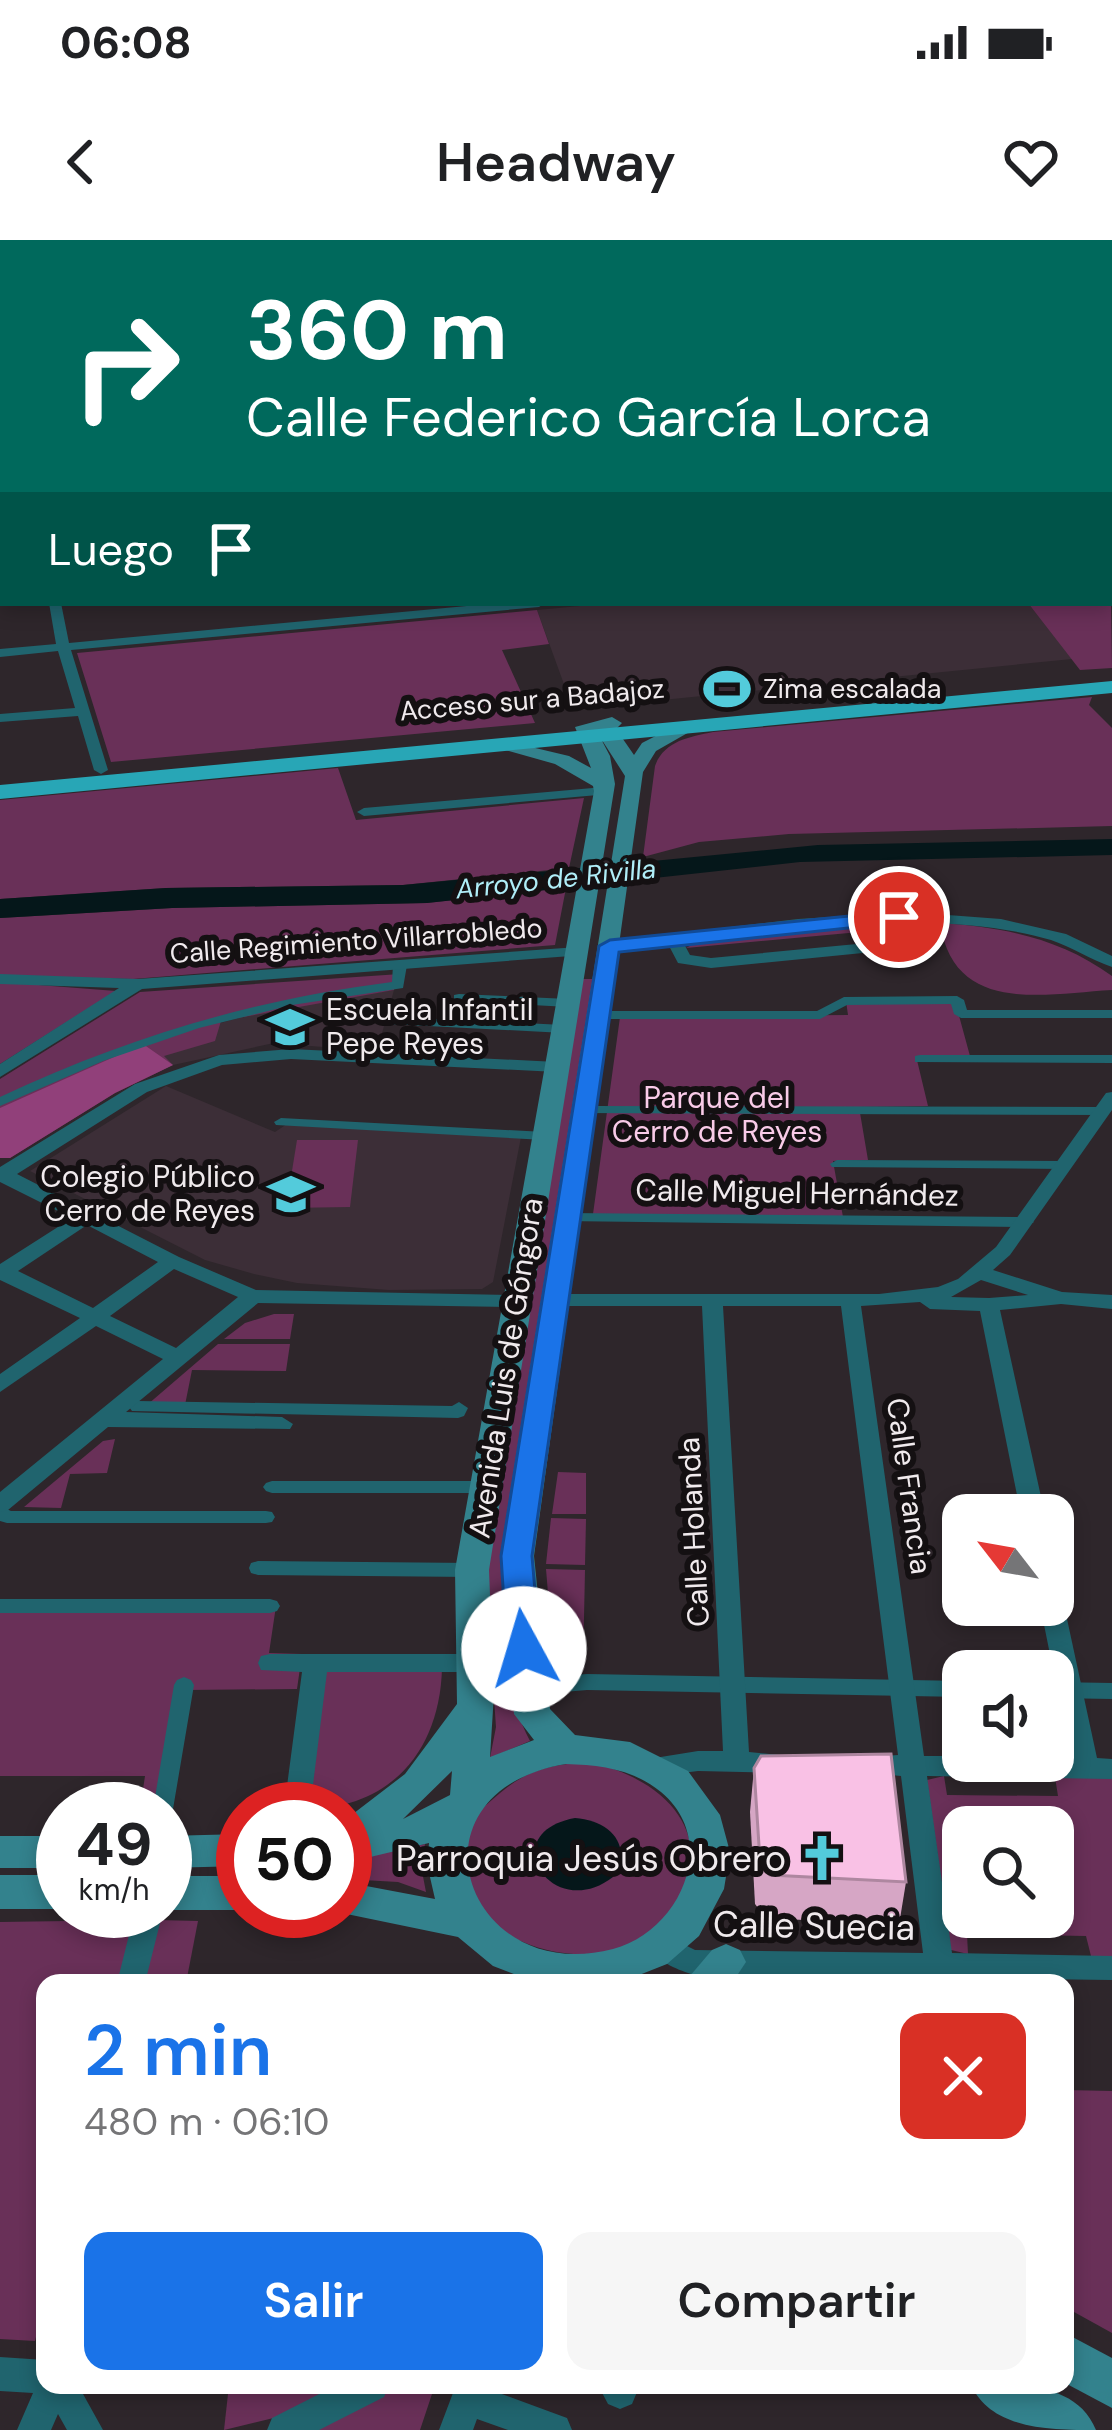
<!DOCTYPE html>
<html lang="es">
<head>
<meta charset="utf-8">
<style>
  :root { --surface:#fff; --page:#f6f6f6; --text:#202124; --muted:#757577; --accent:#1a73e8 }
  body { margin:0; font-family:"DM Sans",sans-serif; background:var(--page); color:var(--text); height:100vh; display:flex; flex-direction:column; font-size:45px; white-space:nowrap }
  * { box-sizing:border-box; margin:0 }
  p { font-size:39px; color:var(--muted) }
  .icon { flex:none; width:66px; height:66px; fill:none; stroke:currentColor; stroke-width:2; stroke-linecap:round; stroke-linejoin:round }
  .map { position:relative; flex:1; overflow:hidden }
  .side { position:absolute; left:36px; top:1734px; width:1038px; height:420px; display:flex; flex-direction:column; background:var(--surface); border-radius:24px; box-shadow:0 6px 18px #0003 }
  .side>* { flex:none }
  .hud { position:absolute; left:0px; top:0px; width:1113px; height:366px; box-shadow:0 6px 18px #0003; background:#00695c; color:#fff; overflow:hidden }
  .needle { width:78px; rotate:301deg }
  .buttons { position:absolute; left:942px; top:1254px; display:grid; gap:24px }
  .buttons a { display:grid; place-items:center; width:132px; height:132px; border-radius:24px; background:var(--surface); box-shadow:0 6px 18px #0003; font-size:60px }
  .speed { position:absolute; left:36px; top:1542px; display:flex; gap:24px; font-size:60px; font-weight:700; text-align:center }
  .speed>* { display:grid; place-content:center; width:156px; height:156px; border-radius:50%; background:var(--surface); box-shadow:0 6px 18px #0003; line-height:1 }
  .speed small { font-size:30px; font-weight:400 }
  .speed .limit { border:18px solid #d22; background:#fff; color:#111 }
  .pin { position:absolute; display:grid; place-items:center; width:102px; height:102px; color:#fff; margin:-51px; border:6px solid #fff; border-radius:50%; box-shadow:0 3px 12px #0007 }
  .me { position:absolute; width:132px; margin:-66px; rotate:354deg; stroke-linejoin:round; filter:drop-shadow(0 0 9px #0008) }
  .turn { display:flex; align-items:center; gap:42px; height:252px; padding:0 48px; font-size:54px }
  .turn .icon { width:156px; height:156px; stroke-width:2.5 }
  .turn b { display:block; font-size:84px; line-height:102px }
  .then { display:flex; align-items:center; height:114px; padding:0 48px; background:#0003; gap:24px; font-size:45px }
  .round { display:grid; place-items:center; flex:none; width:126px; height:126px; border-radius:24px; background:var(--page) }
  .head { display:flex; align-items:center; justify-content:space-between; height:204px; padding:0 48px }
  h1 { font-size:72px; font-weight:600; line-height:90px; color:var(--accent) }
  .action { display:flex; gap:24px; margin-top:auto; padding:24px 48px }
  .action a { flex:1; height:138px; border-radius:24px; background:var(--accent); color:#fff; font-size:48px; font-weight:600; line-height:138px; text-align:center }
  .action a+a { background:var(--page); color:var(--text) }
  .status { display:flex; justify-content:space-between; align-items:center; height:84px; padding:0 60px; background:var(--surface); direction:ltr }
  .status svg { height:33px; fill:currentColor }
  header { display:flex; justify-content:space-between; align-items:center; height:156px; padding:0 48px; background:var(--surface); font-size:54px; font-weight:600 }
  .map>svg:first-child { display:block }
  .built { fill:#3c2e37 }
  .green { fill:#693058; fill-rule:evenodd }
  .forest { fill:#91407a }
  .water { fill:#05171a }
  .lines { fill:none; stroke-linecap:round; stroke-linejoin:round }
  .pedestrian { fill:#20646e; fill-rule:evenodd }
  .minor { fill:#20646e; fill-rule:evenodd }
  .tertiary { fill:#20646e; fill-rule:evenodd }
  .secondary { fill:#33828d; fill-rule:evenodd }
  .trunk { fill:#28a6b6; fill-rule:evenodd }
  .wall { fill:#d6a6c5 }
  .building { fill:#f9c1e5; stroke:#ae87a0; stroke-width:3 }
  .route { fill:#1a73e8; stroke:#114b97; stroke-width:3 }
  .labels { text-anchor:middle; stroke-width:12; stroke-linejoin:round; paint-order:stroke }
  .far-poi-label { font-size:27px; fill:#f0eaed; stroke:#141012; text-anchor:start }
  .far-street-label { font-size:27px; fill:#f0eaed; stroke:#141012 }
  .far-water-label { font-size:27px; font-style:italic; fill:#b0eef8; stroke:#141012 }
  .poi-label { font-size:30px; fill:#f0eaed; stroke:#141012; text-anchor:start }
  .park-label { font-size:30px; fill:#f9cbe8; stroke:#141012 }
  .street-label { font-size:30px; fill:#f0eaed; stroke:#141012 }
  .near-poi-label { font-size:36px; fill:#f0eaed; stroke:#141012; text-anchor:end }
  .near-street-label { font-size:36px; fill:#f0eaed; stroke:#141012 }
</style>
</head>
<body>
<div class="status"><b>06:08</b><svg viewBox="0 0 49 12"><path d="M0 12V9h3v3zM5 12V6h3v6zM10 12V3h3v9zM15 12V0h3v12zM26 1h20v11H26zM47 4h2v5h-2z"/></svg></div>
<header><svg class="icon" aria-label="back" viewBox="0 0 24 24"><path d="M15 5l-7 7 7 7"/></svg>Headway<svg class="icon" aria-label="heart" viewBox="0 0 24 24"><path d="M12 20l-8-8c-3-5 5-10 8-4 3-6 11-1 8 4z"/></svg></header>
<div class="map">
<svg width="1112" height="2190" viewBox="0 0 1112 2190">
  <rect width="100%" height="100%" fill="#2e262b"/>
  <g class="built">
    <polygon points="612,363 1028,363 1072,419 573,469 537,370"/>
    <polygon points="394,750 379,804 372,811 274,803 173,825 143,804 272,769"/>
    <polygon points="166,846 275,892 287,884 521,897 493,1042 482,1049 389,1050 297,1043 254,1034 205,1020 30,931"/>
  </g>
  <g class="green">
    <polygon points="1110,297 1112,428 1080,430 1028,363 1110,363"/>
    <polygon points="537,370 549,404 502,410 535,483 111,522 77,413"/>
    <path d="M1092,457l-3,8 23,23v98l-323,8 -90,8 -56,15 12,-91c9,-25 34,-29 58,-34z"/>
    <polygon points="338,528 356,580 584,558 569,628 403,645 166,648 0,659 0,560"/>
    <polygon points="566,648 555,705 133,739 0,736 0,678 172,668 426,663"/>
    <polygon points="885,682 903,688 686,708 695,703"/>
    <path d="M940,683c63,4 120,15 172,53v14c-69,4 -158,25 -172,-67z"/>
    <polygon points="400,734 394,750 221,781 215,801 164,816 173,825 115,853 10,918 0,918 0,839 140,752"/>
    <path d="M581,739h12l-91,592c1,58 0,117 28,170l-40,17 6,-31 -11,-155z"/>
    <polygon points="0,742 116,751 0,824"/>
    <polygon points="846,761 955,761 970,816 916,816 928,866 859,867 868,920 833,921 843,977 593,974 620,777 848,775"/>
    <polygon points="297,900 358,900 350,967 286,968"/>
    <polygon points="274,1074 294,1074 290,1099 224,1099 245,1083"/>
    <polygon points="218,1104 290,1104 286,1131 192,1130 185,1165 147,1165"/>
    <polygon points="115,1199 107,1233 70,1234 61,1268 24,1267 103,1201"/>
    <polygon points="558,1232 586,1233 586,1274 552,1274"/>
    <polygon points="551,1278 586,1279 585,1325 546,1324"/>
    <polygon points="546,1329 585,1330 583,1426 554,1426"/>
    <polygon points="0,1362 276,1366 269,1413 302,1414 297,1449 187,1450 165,1569 140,1569 145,1536 0,1536"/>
    <path d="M442,1428c-2,83 -52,141 -137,141l17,-137z"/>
    <path d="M590,1522c190,47 82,242 -67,180 -23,-9 -51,-32 -57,-57 -5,-17 2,-45 3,-64 44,-41 59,-56 121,-59z"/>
    <path d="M944,1536l3,19 111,1 -3,-19 57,1v179l-21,-1 -5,-20 -119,-2 1,20 -17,-4 -24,-170zM963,1587h90v90h-90z"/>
    <polygon points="425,1604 421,1626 426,1652 398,1642 345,1639 345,1621"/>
    <polygon points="137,1680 121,1743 45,1743 45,2060 35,2101 0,2099 0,1682"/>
    <polygon points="157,1680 198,1681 186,1743 144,1743"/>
    <polygon points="1065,1850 1112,1851 1112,2093 1065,2067"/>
    <polygon points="229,2145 350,2145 294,2173 224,2190"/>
    <polygon points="390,2145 435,2145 420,2190 312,2190"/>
  </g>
  <polygon class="forest" points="143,804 173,825 115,853 10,918 0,918 0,868"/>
  <g class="water">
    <polygon points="1112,599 1112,615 800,622 427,663 172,668 0,678 0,659 166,648 403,645 818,605"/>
    <path d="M575,1578c34,2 59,27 38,59 -61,47 -120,-44 -38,-59z"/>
  </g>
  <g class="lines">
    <g class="pedestrian">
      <path d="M400,721l7,4 -4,23 -111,17 -93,23 -96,33 -103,45v-9c128,-60 252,-97 392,-115l1,-17z"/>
      <polygon points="459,754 569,759 576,763 569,767 454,761 454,755"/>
      <polygon points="957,756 964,760 967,770 1112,770 1112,778 961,778 954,774 951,764 847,765 820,779 597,779 590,775 597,771 817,771 844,757"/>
      <polygon points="394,777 564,785 571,789 564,793 389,784 387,781"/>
      <polygon points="920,815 1112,815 1112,823 915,822 915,816"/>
      <polygon points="582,866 1102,867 1109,871 1102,875 577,873 575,870"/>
      <polygon points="281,878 545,892 552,896 545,900 276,885 274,882"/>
      <polygon points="837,920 1065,921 1072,925 1065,929 832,927 830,924"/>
      <polygon points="567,973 1026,977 1034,982 1026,987 562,981 559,978"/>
      <polygon points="138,1161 452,1166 459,1162 468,1168 464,1176 458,1178 132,1171 129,1167 132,1163"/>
      <polygon points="272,1241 486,1241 492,1243 495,1247 492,1251 486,1253 272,1253 266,1251 263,1247 266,1243"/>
      <polygon points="0,1266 11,1271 266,1271 272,1272 275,1277 272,1282 266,1283 7,1283 0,1281"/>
      <polygon points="258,1321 472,1323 479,1325 481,1330 479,1335 472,1337 258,1335 251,1333 249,1328 251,1323"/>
      <polygon points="0,1359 270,1359 277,1361 280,1366 277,1371 270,1373 0,1373"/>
      <polygon points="587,1434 963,1441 963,1457 587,1450 529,1455 522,1452 519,1447 522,1442 529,1439"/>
      <polygon points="184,1437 191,1440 194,1445 173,1569 170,1575 165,1577 165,1569 153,1569 174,1445 177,1440"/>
      <polygon points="1053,1442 1112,1443 1112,1459 1053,1458"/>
    </g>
    <g class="minor">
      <polygon points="478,0 487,0 490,3 481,3"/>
      <polygon points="542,0 551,0 554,3 545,3"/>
      <rect x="0" y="13" width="3" height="5"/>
      <polygon points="3,180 3,186 0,187 0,181"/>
      <polygon points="3,204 3,211 0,212 0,205"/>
      <polygon points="3,317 3,325 0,326 0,318"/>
      <polygon points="49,363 61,363 69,403 499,363 545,363 539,367 71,410 108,530 101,534 94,530 78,476 0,482 0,474 75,468 58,411 0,417 0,409 56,404"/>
      <polygon points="604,547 611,551 609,554 364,576 357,572 364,568"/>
      <path d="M908,672l93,7 65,15 46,22v11c-21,-7 -40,-20 -61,-27 -42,-12 -88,-17 -132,-17l5,12 -21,14 -192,19 -33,-5 -10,-19 -58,7 -8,-5 8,-5 188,-22zM903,683l4,11 -8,6 -188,18 -21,-3 -7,-13 115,-13z"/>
      <polygon points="578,707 584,709 584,715 142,749 0,837 0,824 119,748 0,744 0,734 138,739"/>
      <path d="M291,809l266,13 9,5 -9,5 -266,-13 -69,6 -75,27 -130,82 162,83 77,33 260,5 10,6 -10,6 -258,-4 -132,109 156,5 11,7 -3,5 -182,-2 -100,83 -8,2v-20l163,-133 -67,-33 -96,66v-18l80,-56 -80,-38v-16l72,-46 -72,-36v-15l135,-83 84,-29zM87,985l71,37 -65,46 -75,-37zM174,1029l64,28 -62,51 -66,-32z"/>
      <path d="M1112,852v18l-102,145 -17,15 69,22 50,3v14l-51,-5 -61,6 45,205h-24l-41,-204 -50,-2 -10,-7 -59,4 63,450h39v5l108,-3 -31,-153h13v-9l8,3 3,6 33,153 15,1v20l-185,-3 25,177 160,3v24l-421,-6c-15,-5 -35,-13 -42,-28l4,-9 10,-3 32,16 228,3 -22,-177 -43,-4 -4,-7 4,-7 40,-3 -57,-449h-118l26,446 41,4 4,7 -4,7 -9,3 -83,-2 -47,6 -9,-3 -4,-7 4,-7 56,-9h25l-21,-445h-149l-10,-6 10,-6h326l59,-7 20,-8 38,-32 110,-154zM981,1040l47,15 -39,3 -38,-1z"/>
      <polygon points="270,1414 474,1414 483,1416 486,1423 483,1430 474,1432 327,1432 310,1569 284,1569 302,1432 261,1430 258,1423 261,1416"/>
      <polygon points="135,1671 163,1671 145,1743 117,1743"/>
      <polygon points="0,2117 45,2120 45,2145 78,2145 103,2190 67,2190 58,2174 51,2190 17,2190 33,2153 0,2151"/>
      <polygon points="337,2145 389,2145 384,2157 319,2190 267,2190 272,2178"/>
      <polygon points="456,2145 488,2145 488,2149 567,2178 572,2190 508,2190 477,2179 473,2190 439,2190"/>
      <polygon points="598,2145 634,2145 637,2152 632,2164 620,2169 608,2164"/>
    </g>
    <rect class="tertiary" x="0" y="118" width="3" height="8"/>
    <g class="secondary">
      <path d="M612,477l10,6 -6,6 18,26 8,-12 39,-20 17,4 -42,24 -13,21 -109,784 16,153 25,26 55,7 58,29 32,44 10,37 -6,37 -25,47 -32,28 -48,19h-82l-44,-17 -35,-29 -126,-26h13v-29l90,17 -8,-35 2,-21 -84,20v-43l60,-46 52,-70 -2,-134 139,-779 -1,-5 -38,-22 -67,-19 10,-6 71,17 22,12 -16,-41zM600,497l25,39 -125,780 14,158 20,26 -44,17 4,-63 -5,-124 126,-786 -5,-28zM566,1524c34,1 67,5 95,28 60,50 18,140 -48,157 -148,39 -214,-157 -47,-185zM452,1531l-2,24 -47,24z"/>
      <polygon points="243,1594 243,1626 165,1628 165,1596"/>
      <rect x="0" y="1596" width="63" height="32"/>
      <rect x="0" y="1635" width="63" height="34"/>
      <rect x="165" y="1636" width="78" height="34"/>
      <polygon points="726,1704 740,1710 746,1722 732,1743 684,1743 712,1710"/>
      <polygon points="1065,2093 1112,2118 1112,2168 1065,2143"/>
      <path d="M971,2145c45,0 105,-4 125,45 -45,0 -104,0 -125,-45z"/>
    </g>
    <polygon class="trunk" points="1112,441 1112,453 0,559 0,545"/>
  </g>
  <polygon class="wall" points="754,1528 906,1642 899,1685 766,1678 755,1664 750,1572"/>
  <polygon class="building" points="891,1514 906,1642 770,1635 760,1621 754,1528 761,1516"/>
  <polygon class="route" points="899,671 906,673 906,682 619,712 532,1316 540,1409 535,1417 512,1417 507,1409 501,1316 599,706 610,700"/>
  <defs>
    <symbol id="stadium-bare" viewBox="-9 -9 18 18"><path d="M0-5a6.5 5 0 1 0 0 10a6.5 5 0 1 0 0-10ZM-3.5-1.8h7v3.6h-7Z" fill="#53cbdb" stroke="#141012" stroke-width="2.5" paint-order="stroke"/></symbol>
    <symbol id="school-bare" viewBox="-9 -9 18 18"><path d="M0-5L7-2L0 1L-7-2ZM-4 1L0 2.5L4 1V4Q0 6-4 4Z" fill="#53cbdb" stroke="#141012" stroke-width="2.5" paint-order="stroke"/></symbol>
    <symbol id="church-bare" viewBox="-9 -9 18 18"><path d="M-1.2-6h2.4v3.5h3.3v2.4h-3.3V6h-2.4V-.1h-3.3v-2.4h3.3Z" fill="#53cbdb" stroke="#141012" stroke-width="2.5" paint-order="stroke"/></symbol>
  </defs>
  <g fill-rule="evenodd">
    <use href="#stadium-bare" x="694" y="416" width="66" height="66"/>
    <use href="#school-bare" x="257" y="754" width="66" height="66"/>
    <use href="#school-bare" x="258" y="921" width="66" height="66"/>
    <use href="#church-bare" x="789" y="1585" width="66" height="66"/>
  </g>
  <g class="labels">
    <g class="far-poi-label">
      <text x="763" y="458">Zima escalada</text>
    </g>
    <g class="far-street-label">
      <text transform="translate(532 460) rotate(-5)" y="9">Acceso sur a Badajoz</text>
      <text transform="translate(356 701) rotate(-4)" y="9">Calle Regimiento Villarrobledo</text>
    </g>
    <g class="far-water-label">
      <text transform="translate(556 639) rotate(-6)" y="9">Arroyo de Rivilla</text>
    </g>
    <g class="poi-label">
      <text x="326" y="780">Escuela Infantil<tspan x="326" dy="34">Pepe Reyes</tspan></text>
      <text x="255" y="947" text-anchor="end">Colegio Público<tspan x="255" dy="34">Cerro de Reyes</tspan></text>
    </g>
    <g class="park-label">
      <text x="717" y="868">Parque del<tspan x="717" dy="34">Cerro de Reyes</tspan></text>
    </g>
    <g class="street-label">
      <text transform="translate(797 953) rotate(1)" y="10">Calle Miguel Hernández</text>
      <text transform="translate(506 1128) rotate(-81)" y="10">Avenida Luis de Góngora</text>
      <text transform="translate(909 1246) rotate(82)" y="10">Calle Francia</text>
      <text transform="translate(694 1292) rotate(-93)" y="10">Calle Holanda</text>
    </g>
    <g class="near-poi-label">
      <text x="786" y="1631">Parroquia Jesús Obrero</text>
    </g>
    <g class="near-street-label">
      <text transform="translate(814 1685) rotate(1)" y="13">Calle Suecia</text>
    </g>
  </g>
</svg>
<div class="buttons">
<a><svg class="needle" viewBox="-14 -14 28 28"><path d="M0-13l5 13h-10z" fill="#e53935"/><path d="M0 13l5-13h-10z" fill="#757577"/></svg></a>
<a><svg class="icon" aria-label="sound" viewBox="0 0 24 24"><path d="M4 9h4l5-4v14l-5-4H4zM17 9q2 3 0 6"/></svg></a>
<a><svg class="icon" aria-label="search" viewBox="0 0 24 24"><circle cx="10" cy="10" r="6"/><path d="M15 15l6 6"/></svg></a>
</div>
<div class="speed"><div>49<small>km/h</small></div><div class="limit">50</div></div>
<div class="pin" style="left:899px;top:677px;background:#d93025"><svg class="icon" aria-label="arrive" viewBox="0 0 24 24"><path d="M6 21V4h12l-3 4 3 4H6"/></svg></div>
<svg class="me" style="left:524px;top:1409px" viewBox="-20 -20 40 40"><circle r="19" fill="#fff"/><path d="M0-13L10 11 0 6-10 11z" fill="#1a73e8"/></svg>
<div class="hud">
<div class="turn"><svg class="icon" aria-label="right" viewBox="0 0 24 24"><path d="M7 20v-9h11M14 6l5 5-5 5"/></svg><div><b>360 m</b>Calle Federico García Lorca</div></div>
<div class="then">Luego<svg class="icon" aria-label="arrive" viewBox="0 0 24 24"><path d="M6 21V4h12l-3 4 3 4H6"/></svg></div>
</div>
<section class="side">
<div class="head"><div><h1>2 min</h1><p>480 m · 06:10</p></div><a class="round" style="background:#d93025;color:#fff"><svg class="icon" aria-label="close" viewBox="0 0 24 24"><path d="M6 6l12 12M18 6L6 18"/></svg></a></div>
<div class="action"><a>Salir</a><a>Compartir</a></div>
</section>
</div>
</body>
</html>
